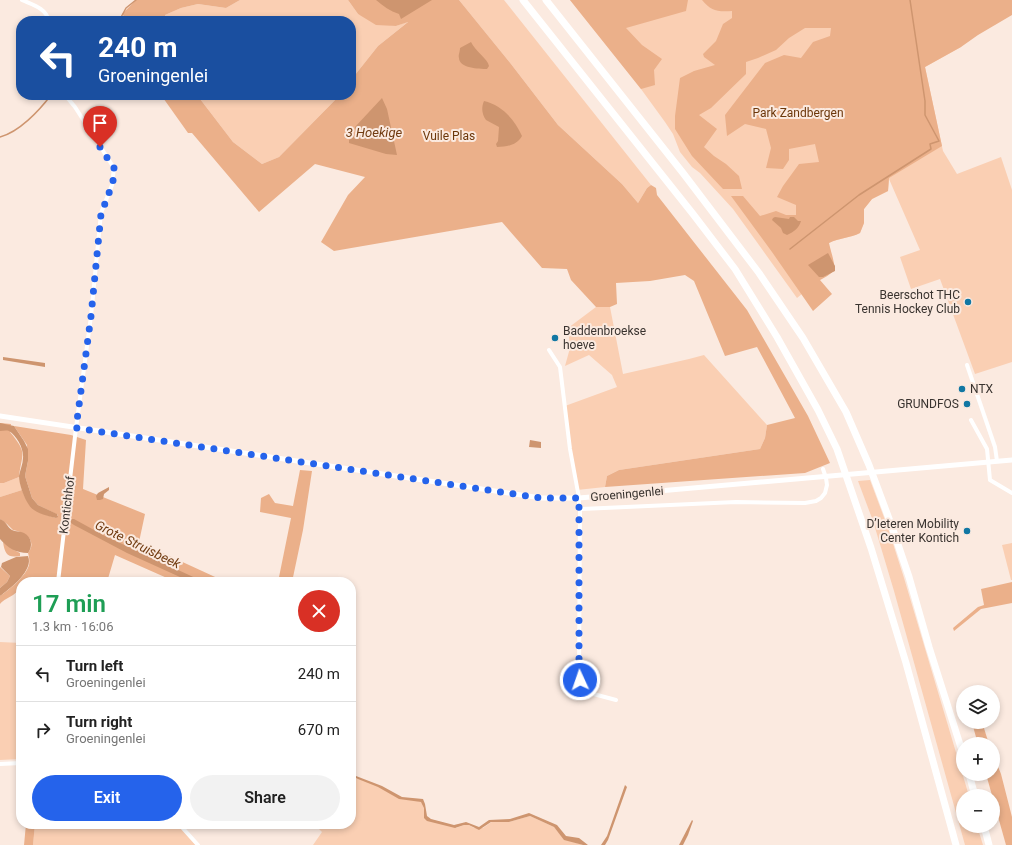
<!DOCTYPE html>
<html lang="en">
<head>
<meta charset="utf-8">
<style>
  :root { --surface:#fff; --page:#f2f2f2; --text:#222; --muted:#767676; --line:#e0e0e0; --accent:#2563eb }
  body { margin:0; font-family:Roboto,sans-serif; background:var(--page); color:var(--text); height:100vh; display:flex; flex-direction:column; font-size:15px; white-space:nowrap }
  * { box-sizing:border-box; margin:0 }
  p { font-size:13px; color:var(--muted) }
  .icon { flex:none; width:22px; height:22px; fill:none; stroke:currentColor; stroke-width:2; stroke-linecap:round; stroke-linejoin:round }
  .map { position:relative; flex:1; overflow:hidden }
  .side { position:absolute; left:16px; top:577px; width:340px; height:252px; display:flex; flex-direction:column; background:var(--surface); border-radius:16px; box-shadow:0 2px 6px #0003 }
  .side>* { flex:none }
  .guide { position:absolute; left:16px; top:16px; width:340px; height:84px; border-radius:16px; box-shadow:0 2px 6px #0003; background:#1a4fa0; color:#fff; overflow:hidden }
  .controls { position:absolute; left:956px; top:685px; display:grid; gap:8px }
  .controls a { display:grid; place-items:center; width:44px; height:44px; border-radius:50%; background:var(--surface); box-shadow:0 2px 6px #0003; font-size:20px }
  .pin { position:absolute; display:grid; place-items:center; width:34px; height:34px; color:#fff; margin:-41px -17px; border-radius:50% 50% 50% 0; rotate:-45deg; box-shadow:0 0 4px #0007 }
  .pin .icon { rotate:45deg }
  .me { position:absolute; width:44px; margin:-22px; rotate:357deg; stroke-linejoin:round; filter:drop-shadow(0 0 3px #0008) }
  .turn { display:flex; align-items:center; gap:14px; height:84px; padding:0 16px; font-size:18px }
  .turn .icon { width:52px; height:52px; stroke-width:2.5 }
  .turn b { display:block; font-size:28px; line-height:34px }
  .round { display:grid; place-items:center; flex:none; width:42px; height:42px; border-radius:21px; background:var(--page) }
  .head { display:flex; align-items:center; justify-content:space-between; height:68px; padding:0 16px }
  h1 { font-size:24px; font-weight:600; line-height:30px; color:#1e9e55 }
  .action { display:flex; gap:8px; margin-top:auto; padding:8px 16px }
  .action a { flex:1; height:46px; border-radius:24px; background:var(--accent); color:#fff; font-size:16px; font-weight:600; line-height:46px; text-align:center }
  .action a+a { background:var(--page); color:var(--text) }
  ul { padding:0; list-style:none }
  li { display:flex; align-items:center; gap:12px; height:56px; padding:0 16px; border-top:1px solid var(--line) }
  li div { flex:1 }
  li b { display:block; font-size:15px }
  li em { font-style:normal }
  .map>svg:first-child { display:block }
  .green { fill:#facfb3 }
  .forest { fill:#ebb08a }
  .water { fill:#ce956f }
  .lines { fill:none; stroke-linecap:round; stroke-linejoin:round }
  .stream { stroke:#ce956f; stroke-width:1.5 }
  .minor { stroke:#fff; stroke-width:4 }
  .tertiary { stroke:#fff; stroke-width:5 }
  .motorway { stroke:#fff; stroke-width:7 }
  .route { stroke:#2563eb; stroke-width:7; stroke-dasharray:0 12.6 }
  .poi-dot { fill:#1177a3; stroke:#fbeae0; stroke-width:1.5 }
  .labels { text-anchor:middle; stroke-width:4; stroke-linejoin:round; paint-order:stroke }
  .park-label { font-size:12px; fill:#6c370a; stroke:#fbeae0 }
  .poi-label { font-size:12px; fill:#39332f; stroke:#fbeae0; text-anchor:end }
  .street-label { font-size:12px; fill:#39332f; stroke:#fbeae0 }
  .water-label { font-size:13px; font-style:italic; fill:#713b10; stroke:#fbeae0 }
</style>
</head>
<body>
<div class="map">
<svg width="1012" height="845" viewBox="0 0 1012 845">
  <rect width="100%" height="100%" fill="#fbeae0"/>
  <g class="green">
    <polygon points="240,0 348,0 358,14 390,25 396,26 409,21 378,46 351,80 351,21 165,21 165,15 181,8 198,4 226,8"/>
    <polygon points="459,0 504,0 651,185 647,188 638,203 622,184 558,125 511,64"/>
    <path d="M570,0h401l-10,47 -36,20 18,84 14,23 44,-17 11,33v172l-37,12 -35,-95 -29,10 -11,-32 20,-7 -31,-71 -1,12 -16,8 -8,10v14l-4,10c-10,5 -21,5 -31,10l1,9 5,15 -1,4 -15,9 -22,18 -64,-89 -33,-36 -8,-6 -12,-15 -7,-18 -8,-12 -24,-33z"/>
    <polygon points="197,95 340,95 279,157 262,164 233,142"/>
    <polygon points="596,307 610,307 623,374 689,359 704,355 767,425 765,438 760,449 619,470 607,476 605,487 577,490 565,406 617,387 612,375 589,355 565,366 570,348 568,328"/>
    <polygon points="19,477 22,490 0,497 0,483 4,483"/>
    <polygon points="870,480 888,528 904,578 969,796 963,796 963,826 977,826 983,845 965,845 894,591 873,521 858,481"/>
    <polygon points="1012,543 1012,580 1011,580 1002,545"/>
    <polygon points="0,642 21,643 21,759 0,760"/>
    <polygon points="351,773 355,777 373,783 401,798 423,802 426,818 455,826 456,828 464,825 469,825 474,828 483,828 493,821 509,822 530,816 554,827 564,839 583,845 313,845 322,832 314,824 351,824"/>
    <polygon points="35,824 179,824 198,845 33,845"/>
  </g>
  <g class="forest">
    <polygon points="136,0 240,0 226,8 198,4 181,8 165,15 165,21 128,21 122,14"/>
    <polygon points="348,0 459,0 511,64 558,125 622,184 638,203 647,188 651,185 656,188 657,195 747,310 808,416 830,463 805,473 605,487 607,476 619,470 760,449 765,438 767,425 795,418 757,347 725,356 694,281 685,275 650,281 616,283 617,304 610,307 596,307 571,280 567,269 542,268 502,222 334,251 321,242 348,195 365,177 315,164 259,212 192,133 188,133 161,95 197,95 233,142 262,164 279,157 340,95 351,95 351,80 378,46 408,22 396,26 376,25 358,14"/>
    <polygon points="570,0 688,0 686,11 626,28 642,45 662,59 654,70 655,85 641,89"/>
    <path d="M702,0h310v15l-34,20 -17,12 -36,20 17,79 -53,32 -1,13 -16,8 -8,10v14l-4,10c-10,5 -21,5 -31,10 1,6 8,25 4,28 -3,4 -9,7 -13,9l12,14 -19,17 -41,-59 -41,-56h12l17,20 16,-5 10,4h10v-10l-19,-8 6,-11 16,-22 20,-2 -4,-18 -26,5v11l-6,9 -17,-1 5,-20 -5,-19 -21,-5 -18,12 -2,-21 40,-52 19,-8 17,3 12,-16 17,-6 1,-8h-26l-16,10 -13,12 -18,8 -12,4v12l-35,34 -12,7 18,14 -13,18 10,9 12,8 13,12 3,13h-19l-31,-33 -17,-27v-13l5,-38 14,-7 21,-6 -11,-8 -1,-3 13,-13 7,-17 9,-6v-7c-15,1 -21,0 -30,-11z"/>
    <path d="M0,423l11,1 -1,8c18,22 12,20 9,45l-15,6h-4z"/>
    <path d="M14,426l57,9 15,5 -3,49 62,25 -6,28 87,40h-50l-61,-27 -8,27h-58v-2l-13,-2 -5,4h-10c0,13 -14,14 -21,22v-8c9,-6 26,-20 29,-31 1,-4 0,-8 -1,-12 10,-13 -4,-21 -15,-23l-6,-6 -7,-5v-22l22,-7c8,20 14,22 34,28l2,-3 -20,-10 -6,-7 -7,-22 3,-15 -1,-16z"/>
    <polygon points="300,470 312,471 303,530 292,582 278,582 291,518 260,512 261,498 269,494 275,503 293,506"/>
    <path d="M3,542l11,8 6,3v3c-12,2 -15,-1 -17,-14z"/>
    <polygon points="0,567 10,576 7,582 0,588"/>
    <polygon points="1012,582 1012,603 981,609 954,631 953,628 978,607 984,605 981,589"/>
    <polygon points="974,722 982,722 989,744 978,744 972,723"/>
    <polygon points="993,754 1001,774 1012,817 1012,845 1006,845 986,774 993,774"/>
    <polygon points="26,824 35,824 33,845 24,845"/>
  </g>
  <g class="water">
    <path d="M376,0h56l-31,19 -2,-5c-9,-3 -16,-8 -23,-14z"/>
    <path d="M471,42c4,9 17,17 18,24l-2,3c-8,0 -28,-1 -28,-11 -1,-3 1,-6 1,-10z"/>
    <path d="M382,98l5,11 10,46 -11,-1 -37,-11v-3c5,-3 7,-6 6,-13z"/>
    <path d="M484,101c18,4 31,19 38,35 -5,9 -15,11 -25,11l-1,-3 2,-3 1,-14 -13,-7c-4,-6 -5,-12 -2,-19z"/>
    <path d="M775,217l14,2 1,-2h4l4,4h3c-2,7 -7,11 -14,14l-4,-2 -2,-5 -9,-8 1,-2z"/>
    <polygon points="828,253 835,266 835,271 823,277 819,277 808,265"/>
    <polygon points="3,357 45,363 45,367 3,360"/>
    <path d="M0,423l14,3 10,15 4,8v12l-3,15 7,22 6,7 19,9 1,3 -2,1c-9,-2 -22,-5 -27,-13 -5,-7 -10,-21 -10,-29 1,-6 4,-12 4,-18 1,-9 -6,-22 -14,-27 -3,-1 -6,0 -9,0z"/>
    <polygon points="530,440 541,442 541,448 529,447"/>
    <polygon points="109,487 109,490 104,494 103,499 100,500 97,500 96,496 98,493"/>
    <path d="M0,519c7,3 7,8 12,11 3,2 9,1 12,3 8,4 9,14 4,20 -12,0 -20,-5 -28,-14z"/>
    <polygon points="71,519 74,519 105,536 204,582 191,582 127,553 74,525 71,523"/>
    <path d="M28,556c6,14 -17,32 -28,40v-8l7,-6 3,-6 -9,-9 1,-4 14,-6z"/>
    <polygon points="351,771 356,776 382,786 402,797 423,799 425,804 427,816 431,819 454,825 466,822 479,827 489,820 510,819 529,813 557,825 566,836 579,838 588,845 583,845 564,840 554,827 530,816 509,822 491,822 479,830 469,825 464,825 455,828 427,821 424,818 424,808 421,802 399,799 378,787 358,779 351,775"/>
    <polygon points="625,785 627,787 608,840 605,845 601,845 607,836"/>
    <polygon points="692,820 693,821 688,835 683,845 679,845"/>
  </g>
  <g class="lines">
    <g class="stream">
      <polyline points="119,21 126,8 136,0"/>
      <path d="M0,137c19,-5 39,-26 51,-42"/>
      <polyline points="790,249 859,195 931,149 930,144 939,141 925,115 925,101 910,0"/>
    </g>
    <g class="minor">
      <path d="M22,0c11,5 24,8 27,21"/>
      <polyline points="549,350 560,367 570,449 579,498 579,506 582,509 736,502 805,503 816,501 821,498 825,493 827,485 826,478 823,469"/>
      <polyline points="967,365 995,447 997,461"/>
      <polyline points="971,420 987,449 990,480 1012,493"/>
      <polyline points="580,508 579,675 584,689 586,692 616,700"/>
      <polyline points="58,582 76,428 91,316 101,213 112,185 114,168 75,107 65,95"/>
      <polyline points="0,764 21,763"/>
      <polyline points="179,824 198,845"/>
    </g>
    <polyline class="tertiary" points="0,416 541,498 579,498 1012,460"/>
    <g class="motorway">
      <polyline points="523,0 693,214 735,269 777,337 818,410 837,449 871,548 906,663 956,845"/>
      <polyline points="546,0 683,173 759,273 803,338 846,412 869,465 891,524 909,577 929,647 963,754"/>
      <polyline points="969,774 975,796"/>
      <polyline points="984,826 989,845"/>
    </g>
  </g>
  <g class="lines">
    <polyline class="route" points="100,147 114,168 114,176 112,185 101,214 91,316 76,428 541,498 579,498 579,675 580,680"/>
  </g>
  <g class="poi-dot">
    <circle cx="968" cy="302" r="4"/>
    <circle cx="555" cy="338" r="4"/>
    <circle cx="962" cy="389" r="4"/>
    <circle cx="967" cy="404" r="4"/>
    <circle cx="967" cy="531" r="4"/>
  </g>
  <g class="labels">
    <g class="park-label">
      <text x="798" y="117">Park Zandbergen</text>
      <text x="449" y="140">Vuile Plas</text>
    </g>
    <g class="poi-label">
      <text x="960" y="299">Beerschot THC<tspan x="960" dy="14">Tennis Hockey Club</tspan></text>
      <text x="563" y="335" text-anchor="start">Baddenbroekse<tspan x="563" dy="14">hoeve</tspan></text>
      <text x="970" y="393" text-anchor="start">NTX</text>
      <text x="959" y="408">GRUNDFOS</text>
      <text x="959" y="528">D’Ieteren Mobility<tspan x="959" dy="14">Center Kontich</tspan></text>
    </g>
    <g class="street-label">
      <text transform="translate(627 494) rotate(-5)" y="4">Groeningenlei</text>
      <text transform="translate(67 505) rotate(-83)" y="4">Kontichhof</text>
    </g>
    <g class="water-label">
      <text x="374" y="137">3 Hoekige</text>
      <text transform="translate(138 544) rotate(26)" y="5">Grote Struisbeek</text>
    </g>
  </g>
</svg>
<div class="controls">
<a><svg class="icon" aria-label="layers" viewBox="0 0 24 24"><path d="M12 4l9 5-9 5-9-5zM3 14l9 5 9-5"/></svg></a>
<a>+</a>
<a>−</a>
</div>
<div class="pin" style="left:100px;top:147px;background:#d93025"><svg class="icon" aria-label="arrive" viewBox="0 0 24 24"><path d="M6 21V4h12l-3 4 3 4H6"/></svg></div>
<svg class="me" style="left:580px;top:680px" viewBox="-20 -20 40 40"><circle r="17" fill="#2563eb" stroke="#fff" stroke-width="3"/><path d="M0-11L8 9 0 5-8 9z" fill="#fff"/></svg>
<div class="guide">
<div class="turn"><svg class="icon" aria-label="left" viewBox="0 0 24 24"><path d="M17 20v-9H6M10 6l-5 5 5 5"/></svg><div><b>240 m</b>Groeningenlei</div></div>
</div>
<section class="side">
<div class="head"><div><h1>17 min</h1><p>1.3 km · 16:06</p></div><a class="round" style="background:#d93025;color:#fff"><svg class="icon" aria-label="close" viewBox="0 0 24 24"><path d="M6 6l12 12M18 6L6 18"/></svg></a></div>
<ul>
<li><svg class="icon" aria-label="left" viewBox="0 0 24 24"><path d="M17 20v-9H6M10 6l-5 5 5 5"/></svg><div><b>Turn left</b><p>Groeningenlei</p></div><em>240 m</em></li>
<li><svg class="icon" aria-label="right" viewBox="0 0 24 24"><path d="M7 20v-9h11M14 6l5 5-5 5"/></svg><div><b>Turn right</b><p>Groeningenlei</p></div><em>670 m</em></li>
</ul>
<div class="action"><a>Exit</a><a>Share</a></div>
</section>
</div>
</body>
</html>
